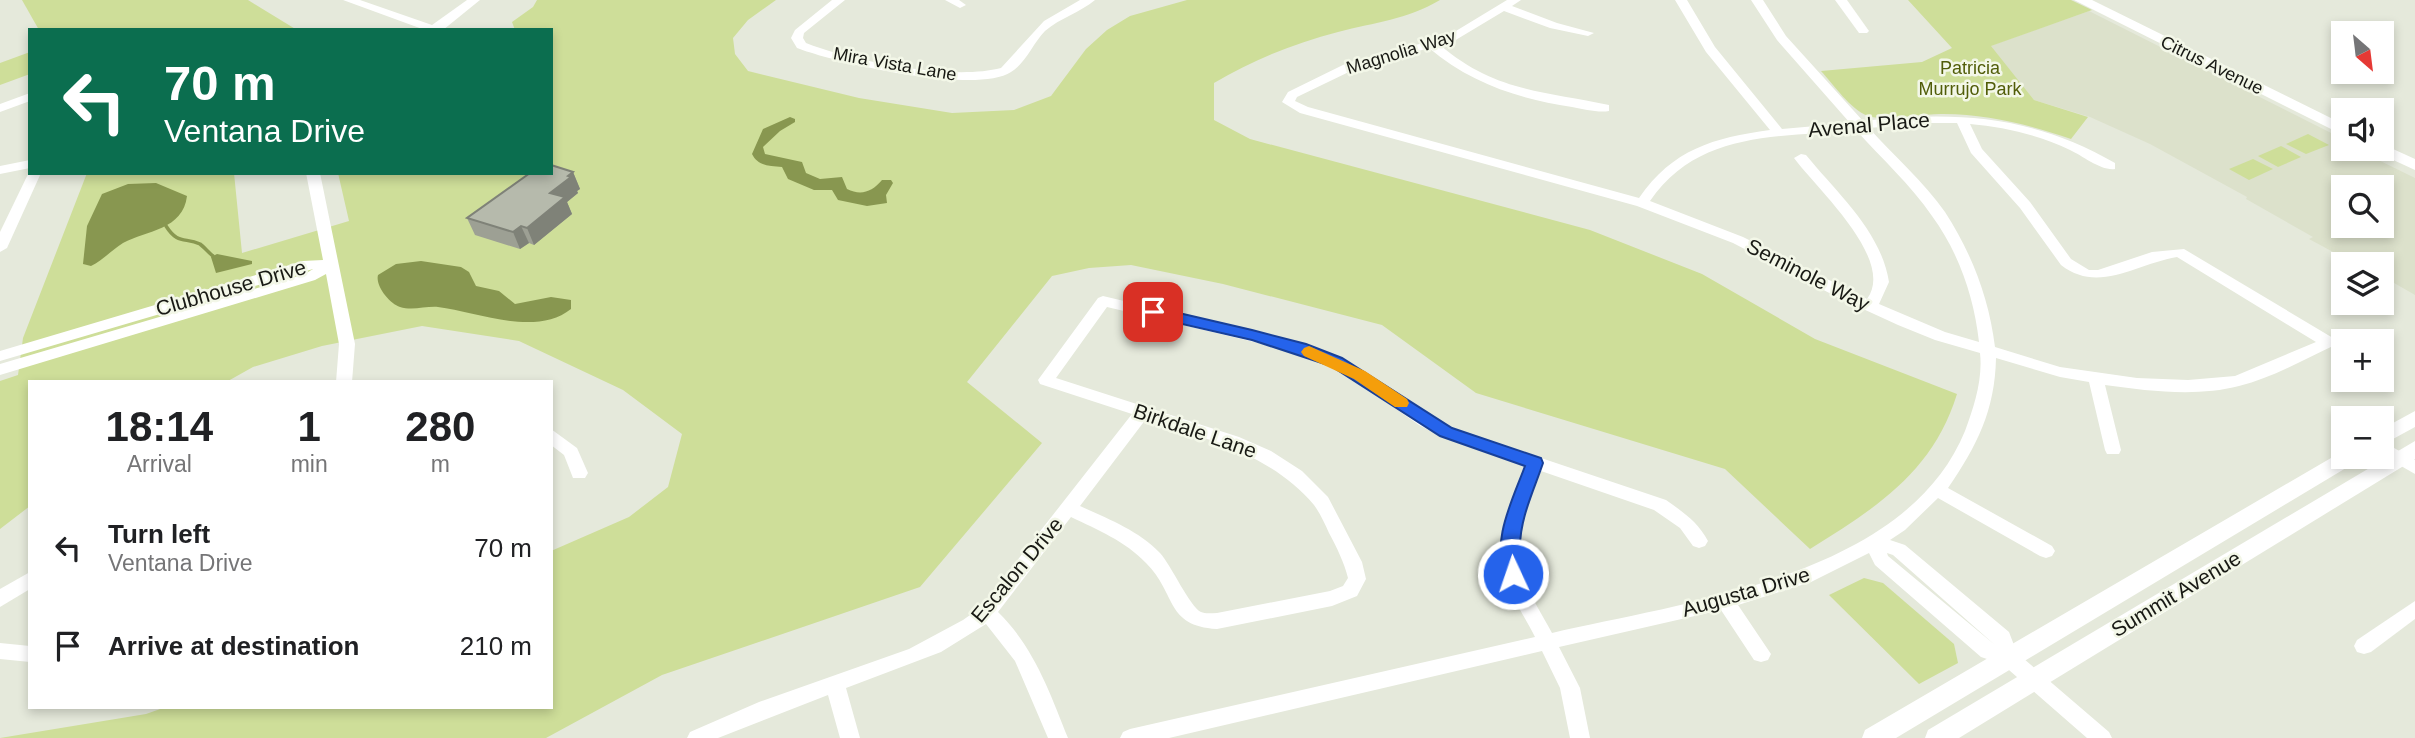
<!DOCTYPE html>
<html lang="en">
<head>
<meta charset="utf-8">
<style>
  :root { --surface:#fff; --page:#f2f2f2; --text:#202124; --muted:#757577 }
  body { margin:0; font-family:Helvetica,sans-serif; background:var(--page); color:var(--text); height:100vh; display:flex; flex-direction:column; font-size:26px; white-space:nowrap }
  * { box-sizing:border-box; margin:0 }
  p { font-size:23px; color:var(--muted) }
  .icon { flex:none; width:38px; height:38px; fill:none; stroke:currentColor; stroke-width:2; stroke-linecap:round; stroke-linejoin:round }
  .map { position:relative; flex:1; overflow:hidden }
  .drawer { position:absolute; left:28px; top:380px; width:525px; height:329px; display:flex; flex-direction:column; background:var(--surface); border-radius:0px; box-shadow:0 4px 10px #0003 }
  .drawer>* { flex:none }
  .banner { position:absolute; left:28px; top:28px; width:525px; height:147px; border-radius:0px; box-shadow:0 4px 10px #0003; background:#0b6e4f; color:#fff; overflow:hidden }
  .needle { width:46px; rotate:152deg }
  .tools { position:absolute; left:2331px; top:21px; display:grid; gap:14px }
  .tools a { display:grid; place-items:center; width:63px; height:63px; border-radius:0px; background:var(--surface); box-shadow:0 4px 10px #0003; font-size:35px }
  .pin { position:absolute; display:grid; place-items:center; width:60px; height:60px; color:#fff; margin:-30px; border-radius:14px; box-shadow:0 4px 10px #0006 }
  .me { position:absolute; width:77px; margin:-38px; rotate:357deg; stroke-linejoin:round; filter:drop-shadow(0 0 5px #0008) }
  .turn { display:flex; align-items:center; gap:24px; height:147px; padding:0 21px; font-size:32px }
  .turn .icon { width:91px; height:91px; stroke-width:2.5 }
  .turn b { display:block; font-size:49px; line-height:60px }
  .eta { display:flex; justify-content:space-evenly; align-items:center; height:119px; text-align:center }
  .eta b { font-size:42px; font-weight:700; line-height:49px }
  ul { padding:0; list-style:none }
  li { display:flex; align-items:center; gap:21px; height:98px; padding:0 21px }
  li div { flex:1 }
  li b { display:block; font-size:26px }
  li em { font-style:normal }
  .map>svg:first-child { display:block }
  .built { fill:#dce1cb; fill-rule:evenodd }
  .green { fill:#cede99 }
  .water { fill:#889750 }
  .lines { fill:none; stroke-linecap:round; stroke-linejoin:round }
  .stream { stroke:#889750; stroke-width:3.5 }
  .minor { fill:#fff; fill-rule:evenodd }
  .major { fill:#fff; fill-rule:evenodd }
  .wall { fill:#9da094 }
  .shaded-wall { fill:#7f8278 }
  .building { fill:#b6baac; stroke:#7f8278; stroke-width:2 }
  .route { fill:#2563eb; stroke:#184099; stroke-width:2 }
  .slow { fill:#f59e0b }
  .labels { text-anchor:middle; stroke-width:5; stroke-linejoin:round; paint-order:stroke }
  .far-street-label { font-size:18px; fill:#181914; stroke:#f3f7e8 }
  .far-park-label { font-size:18px; fill:#515d09; stroke:#f3f7e8 }
  .street-label { font-size:21px; fill:#181914; stroke:#f3f7e8 }
</style>
</head>
<body>
<div class="map">
<svg width="2415" height="738" viewBox="0 0 2415 738">
  <rect width="100%" height="100%" fill="#e5e9db"/>
  <path class="built" d="M2089,11l254,128v10h13l59,29v117l-33,-19v-12h-22l-22,-12 -3,1 -26,-14 4,-2 -67,-38 1,-2 -97,-53 -60,-27 -56,-17 -44,-54zM2343,187h39v39h-39z"/>
  <g class="green">
    <polygon points="22,0 248,0 297,30 39,30"/>
    <path d="M537,0h239l-28,20 -15,18 2,16 13,17 111,27 93,15 62,-3 37,-14 35,-47 21,-19 23,-14 57,-16h253c-34,20 -64,22 -102,32 -43,11 -85,28 -124,51v37l36,19 340,91 112,44 113,65 142,55c-24,78 -81,114 -147,155l-85,-80 -249,-76 -94,-68 -159,-41 -92,-19 -42,3 -37,8 -85,106 75,61 -122,144 -258,88 -116,63h-546l146,-24 20,-7h385v-156l78,-34 39,-30 14,-53 -59,-44 -104,-49 -97,-15 -100,20 -69,21 -25,14 -198,1v124l-30,23v-148l18,-6 5,-37 64,-165h147l8,80 107,-32 -11,-48h213v-143h-36l-3,-8 21,-15z"/>
    <path d="M1908,0h163l21,10 -101,36 43,54 54,17 -17,22c-41,-14 -84,-25 -127,-25 -21,-1 -59,8 -76,2 -18,-7 -34,-31 -47,-45l101,-9 30,-14z"/>
    <polygon points="30,52 30,74 0,85 0,63"/>
    <polygon points="2308,134 2329,145 2306,154 2286,144"/>
    <polygon points="2281,146 2301,157 2278,167 2258,156"/>
    <polygon points="2253,159 2273,169 2249,180 2229,169"/>
    <polygon points="1864,578 1883,583 1954,644 1958,663 1919,684 1829,595"/>
  </g>
  <g class="water">
    <path d="M790,117l5,2v3l-15,9 -17,16 2,7 37,8 4,11 14,6 22,-2 5,12c14,7 25,3 35,-9h9l2,3 -7,12 1,8 -20,3 -29,-6 -6,-10h-18l-26,-11 -6,-12c-13,-1 -24,-1 -30,-13l11,-25z"/>
    <path d="M156,183l31,13c-4,34 -40,34 -64,47 -11,7 -20,17 -32,23l-8,-2 4,-38 15,-32 26,-10z"/>
    <polygon points="217,254 252,261 252,264 216,273 211,257"/>
    <path d="M421,261l40,6 8,5 7,14 23,5 16,13 36,-7 20,3v9c-35,28 -94,3 -133,-2 -12,-1 -26,4 -38,0 -10,-3 -25,-21 -22,-32l18,-11z"/>
  </g>
  <g class="lines">
    <path class="stream" d="M166,226c12,19 19,11 34,18 4,3 9,9 13,12"/>
    <g class="minor">
      <polygon points="343,0 360,0 432,25 467,0 480,0 443,30 425,30"/>
      <path d="M832,0h13l-41,33 -1,5 3,5c46,18 146,38 195,25l43,-47 36,-21h15c-14,12 -35,18 -50,31 -12,12 -19,32 -34,41 -35,23 -175,-9 -214,-24l-6,-10 4,-8z"/>
      <polygon points="945,0 959,0 966,5 960,8"/>
      <path d="M1507,0h14l-9,6 45,17 37,10 -6,3 -38,-8 -46,-17 -50,30 -14,4c55,47 104,46 169,60v6c-11,2 -25,-2 -37,-4 -53,-8 -102,-24 -143,-59l-74,21 -58,28 -2,4 13,6 331,91c34,-49 74,-60 131,-68l-64,-78 -31,-52h12l28,47 67,82 68,-6 -73,-83 -26,-40h12l23,36 77,85c93,-10 169,-6 252,42v6c-14,2 -32,-13 -45,-19 -31,-15 -66,-23 -100,-26l12,25 48,53 41,57 18,11h9l54,-18 32,-3 149,89 3,4 -3,4c-30,14 -61,32 -94,40 -42,11 -91,5 -134,-1l16,65 -2,4h-12l-2,-4 -16,-68 -29,-5 -64,-19c-1,52 -19,88 -48,130l104,58 3,5 -3,5 -6,2 -6,-2 -102,-58 -33,32 -15,10 15,5 104,87 8,21 92,79 3,6h-25l-85,-74 -21,-7 -106,-92 -6,-12 -58,29 -73,23 33,49 -3,6 -7,2 -7,-2 -33,-50 -162,37 21,41 10,50h-20l-10,-50 -18,-37 -373,87h-49l3,-6 7,-3 405,-92c-10,-20 -26,-43 -31,-65 -9,-37 9,-72 22,-106l-86,-30 -21,-11 -66,-46 -23,-13 -34,-14 -189,-45 -51,71 183,59 32,14 31,20 26,26 34,65 4,17 -9,17 -25,10 -115,23c-52,-3 -40,-35 -71,-66 -21,-22 -48,-33 -75,-46l-73,95c36,35 52,81 70,126h-20l-33,-77 -29,-37 -45,28 -95,36 14,50h-20l-12,-43 -110,43h-31l3,-6 69,-30 150,-53 54,-29 17,-12 152,-194 -92,-30 -2,-4 60,-82 5,-2 202,48 37,14 23,13 66,46 21,11 214,72c17,12 32,22 42,41l-3,5 -6,2 -6,-2 -13,-18 -26,-18 -113,-39c-12,32 -29,67 -19,102 6,20 20,41 30,60 134,-31 354,-57 413,-202 9,-24 18,-52 15,-78l-45,-13 -37,-15 -61,-28 -104,-54 -96,-37 -337,-93 -18,-11 6,-10 59,-29 99,-26zM1927,123h30l14,30 49,55 41,57c37,29 75,-1 116,-8l139,85 -81,34 -47,4 -51,-2 -77,-11 -65,-20c-6,-49 -23,-93 -50,-135 -20,-29 -52,-57 -76,-84zM1856,130c25,28 55,55 76,86 27,37 42,81 47,126l-34,-10 -66,-28 10,-22c-8,-51 -52,-89 -83,-127l-5,-1 -7,4c23,31 102,102 73,141l-124,-62 -93,-36c49,-71 129,-63 206,-71zM1146,419c61,20 125,35 168,86 6,8 11,19 15,28 8,15 15,29 19,45l-5,8 -13,5 -113,22c-5,0 -12,1 -16,-1 -11,-5 -30,-47 -41,-59 -22,-23 -52,-34 -80,-47zM1887,553l6,2 102,90 -107,-89z"/>
      <polygon points="1835,0 1847,0 1869,31 1867,33 1859,33"/>
      <polygon points="30,93 30,101 0,112 0,104"/>
      <polygon points="30,160 30,168 0,174 0,166"/>
      <polygon points="30,170 30,173 41,173 7,248 0,252 0,232"/>
      <polygon points="306,173 320,173 355,344 352,382 336,382 339,344 326,274 315,280 0,375 0,364 305,274 313,269 0,361 0,351 303,261 323,260"/>
      <polygon points="551,429 577,448 588,473 585,478 573,478 564,455 551,445"/>
      <polygon points="2382,441 2415,460 2415,474 2382,455"/>
      <polygon points="30,572 30,589 0,607 0,589"/>
      <polygon points="2415,601 2415,619 2371,652 2364,654 2357,652 2354,646 2357,640"/>
      <polygon points="0,643 30,646 30,662 0,659"/>
    </g>
    <g class="major">
      <polygon points="2074,0 2092,0 2343,124 2343,135"/>
      <polygon points="2382,144 2415,159 2415,170 2376,152 2374,149 2382,149"/>
      <polygon points="2415,411 2415,427 2382,445 2382,429"/>
      <polygon points="2415,441 2415,459 1959,738 1925,738 1928,730"/>
      <polygon points="2343,451 2343,457 2359,457 2356,462 1896,738 1862,738 1865,730"/>
    </g>
  </g>
  <polygon class="wall" points="573,172 580,189 577,191 578,193 567,202 572,214 534,245 529,243 520,249 475,235 467,218"/>
  <g class="shaded-wall">
    <polygon points="573,172 580,189 577,191 578,193 567,202 572,214 534,245 527,228 550,193"/>
    <polygon points="521,226 529,243 520,249 513,232"/>
  </g>
  <polygon class="building" points="551,165 573,172 568,176 571,177 550,193 565,197 527,228 521,226 513,232 467,218 530,173 551,173"/>
  <path class="route" d="M1153,307l99,23 54,14 36,14 110,70 89,30 2,5c-9,27 -23,55 -23,84 -1,11 5,22 0,32l-7,2 -6,-2c-18,-35 6,-80 18,-113l-85,-30 -109,-70 -79,-26 -105,-24 -2,-4 2,-3z"/>
  <polygon class="slow" points="1309,346 1365,371 1407,399 1409,403 1407,407 1395,407 1354,379 1304,356 1301,352 1304,348"/>
  <g class="labels">
    <g class="far-street-label">
      <text transform="translate(1401 52) rotate(-17)" y="6">Magnolia Way</text>
      <text transform="translate(895 64) rotate(10)" y="6">Mira Vista Lane</text>
      <text transform="translate(2212 65) rotate(26)" y="6">Citrus Avenue</text>
    </g>
    <g class="far-park-label">
      <text x="1970" y="74">Patricia<tspan x="1970" dy="21">Murrujo Park</tspan></text>
    </g>
    <g class="street-label">
      <text transform="translate(1869 125) rotate(-5)" y="7">Avenal Place</text>
      <text transform="translate(1808 275) rotate(27)" y="7">Seminole Way</text>
      <text transform="translate(231 288) rotate(-16)" y="7">Clubhouse Drive</text>
      <text transform="translate(1195 431) rotate(19)" y="7">Birkdale Lane</text>
      <text transform="translate(1017 570) rotate(-50)" y="7">Escalon Drive</text>
      <text transform="translate(1746 592) rotate(-16)" y="7">Augusta Drive</text>
      <text transform="translate(2176 594) rotate(-31)" y="7">Summit Avenue</text>
    </g>
  </g>
</svg>
<div class="tools">
<a><svg class="needle" viewBox="-14 -14 28 28"><path d="M0-13l5 13h-10z" fill="#e53935"/><path d="M0 13l5-13h-10z" fill="#757577"/></svg></a>
<a><svg class="icon" aria-label="sound" viewBox="0 0 24 24"><path d="M4 9h4l5-4v14l-5-4H4zM17 9q2 3 0 6"/></svg></a>
<a><svg class="icon" aria-label="search" viewBox="0 0 24 24"><circle cx="10" cy="10" r="6"/><path d="M15 15l6 6"/></svg></a>
<a><svg class="icon" aria-label="layers" viewBox="0 0 24 24"><path d="M12 4l9 5-9 5-9-5zM3 14l9 5 9-5"/></svg></a>
<a>+</a>
<a>−</a>
</div>
<div class="pin" style="left:1153px;top:312px;background:#d93025"><svg class="icon" aria-label="arrive" viewBox="0 0 24 24"><path d="M6 21V4h12l-3 4 3 4H6"/></svg></div>
<svg class="me" style="left:1513px;top:574px" viewBox="-20 -20 40 40"><circle r="17" fill="#2563eb" stroke="#fff" stroke-width="3"/><path d="M0-11L8 9 0 5-8 9z" fill="#fff"/></svg>
<div class="banner">
<div class="turn"><svg class="icon" aria-label="left" viewBox="0 0 24 24"><path d="M17 20v-9H6M10 6l-5 5 5 5"/></svg><div><b>70 m</b>Ventana Drive</div></div>
</div>
<section class="drawer">
<div class="eta">
<div><b>18:14</b><p>Arrival</p></div>
<div><b>1</b><p>min</p></div>
<div><b>280</b><p>m</p></div>
</div>
<ul>
<li><svg class="icon" aria-label="left" viewBox="0 0 24 24"><path d="M17 20v-9H6M10 6l-5 5 5 5"/></svg><div><b>Turn left</b><p>Ventana Drive</p></div><em>70 m</em></li>
<li><svg class="icon" aria-label="arrive" viewBox="0 0 24 24"><path d="M6 21V4h12l-3 4 3 4H6"/></svg><div><b>Arrive at destination</b></div><em>210 m</em></li>
</ul>
</section>
</div>
</body>
</html>
